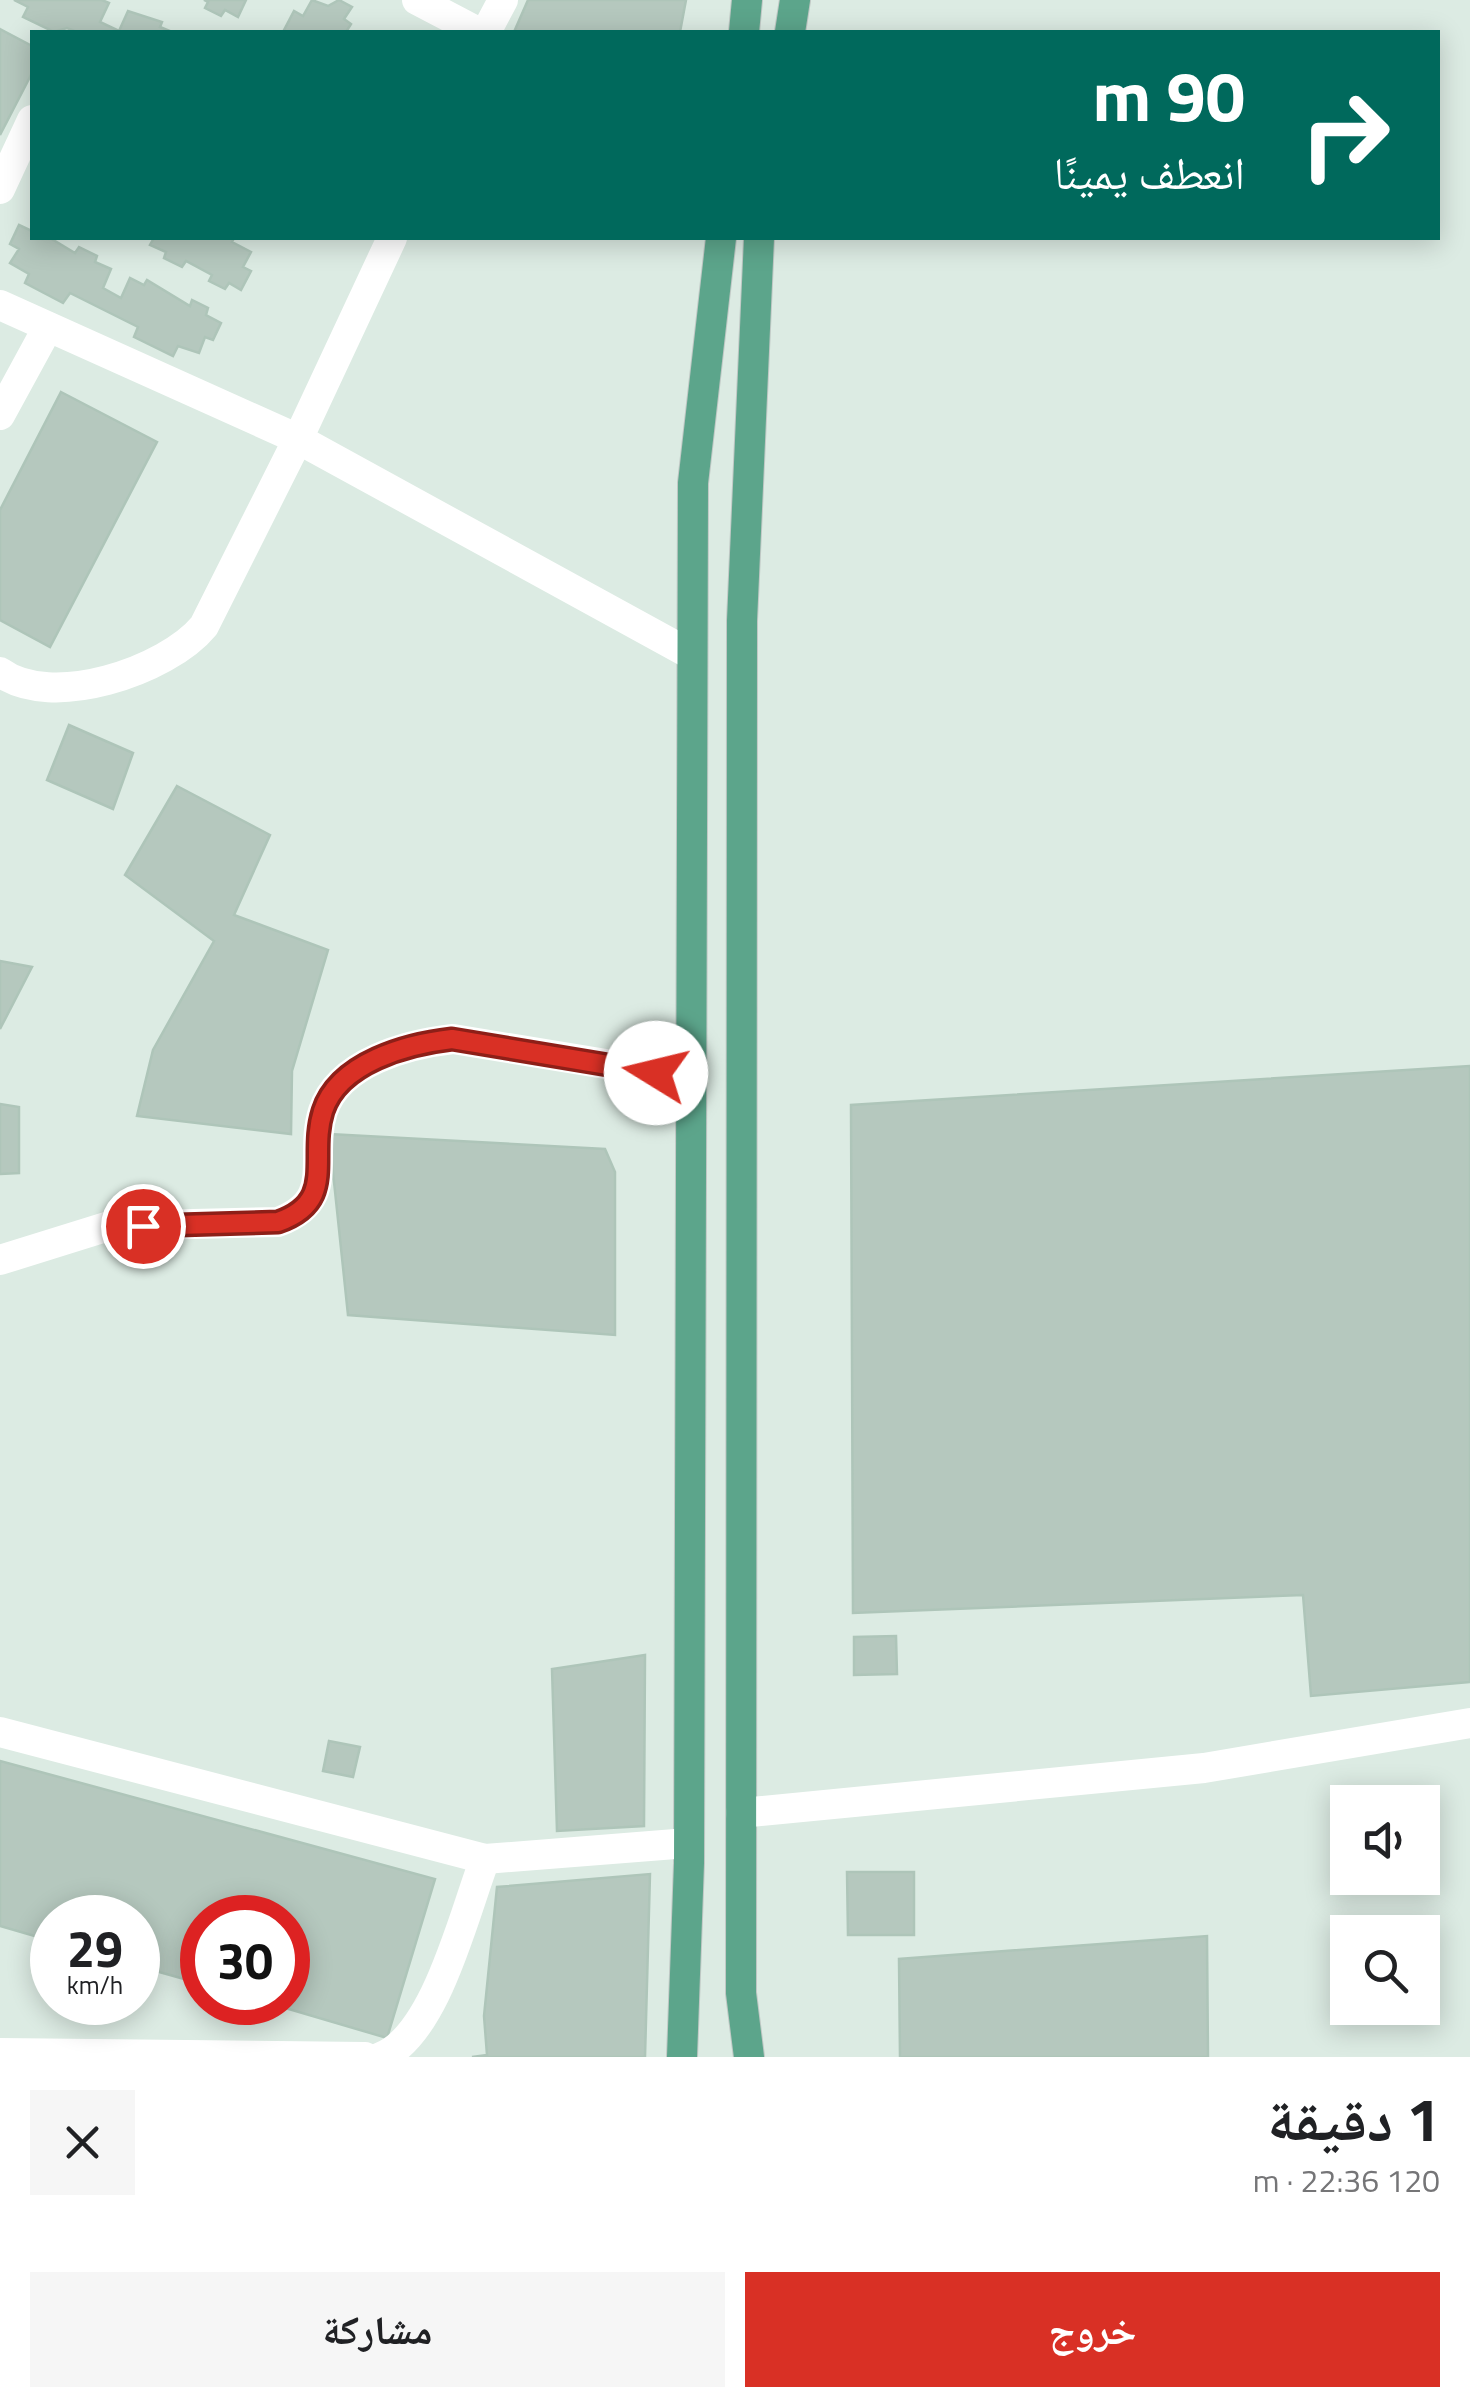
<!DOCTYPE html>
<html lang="ar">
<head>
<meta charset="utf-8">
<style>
  :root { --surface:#fff; --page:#f6f6f6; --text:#202124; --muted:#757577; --accent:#d93025 }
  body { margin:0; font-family:"Titillium Web","Noto Naskh Arabic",sans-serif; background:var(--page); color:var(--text); direction:rtl; height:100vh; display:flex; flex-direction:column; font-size:38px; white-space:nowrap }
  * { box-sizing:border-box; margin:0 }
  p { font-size:32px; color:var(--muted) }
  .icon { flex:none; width:55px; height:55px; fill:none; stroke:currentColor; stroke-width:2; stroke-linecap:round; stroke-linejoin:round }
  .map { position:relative; height:2057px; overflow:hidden; direction:ltr }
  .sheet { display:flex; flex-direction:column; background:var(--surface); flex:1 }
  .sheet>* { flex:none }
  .guide { position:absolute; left:30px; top:30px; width:1410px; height:210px; border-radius:0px; box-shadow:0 5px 25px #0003; direction:rtl; background:#00695c; color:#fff; overflow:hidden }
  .buttons { position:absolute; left:1330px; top:1785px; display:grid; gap:20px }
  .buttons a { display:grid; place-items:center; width:110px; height:110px; border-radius:0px; background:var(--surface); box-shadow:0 5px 25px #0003; font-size:50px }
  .speed { position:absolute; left:30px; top:1895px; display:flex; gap:20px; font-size:50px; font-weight:700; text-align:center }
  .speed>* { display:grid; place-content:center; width:130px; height:130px; border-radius:50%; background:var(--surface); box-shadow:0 5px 25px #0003; line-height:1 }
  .speed small { font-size:25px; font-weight:400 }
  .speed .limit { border:15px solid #d22; background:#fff; color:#111 }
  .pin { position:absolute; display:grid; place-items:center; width:85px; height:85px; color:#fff; margin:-42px; border:5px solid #fff; border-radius:50%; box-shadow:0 2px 10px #0007 }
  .me { position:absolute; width:110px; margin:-55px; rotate:279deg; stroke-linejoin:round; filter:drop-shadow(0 0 8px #0008) }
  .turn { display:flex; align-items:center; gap:35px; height:210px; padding:0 30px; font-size:45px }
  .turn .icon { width:130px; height:130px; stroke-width:2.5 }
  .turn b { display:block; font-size:70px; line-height:85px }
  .round { display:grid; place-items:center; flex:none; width:105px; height:105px; border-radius:0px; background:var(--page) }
  .head { display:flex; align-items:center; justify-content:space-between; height:170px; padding:0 30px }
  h1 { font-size:60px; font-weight:700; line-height:75px }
  .primary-button { display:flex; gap:20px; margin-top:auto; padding:20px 30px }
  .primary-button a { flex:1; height:115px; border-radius:0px; background:var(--accent); color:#fff; font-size:40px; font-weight:700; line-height:115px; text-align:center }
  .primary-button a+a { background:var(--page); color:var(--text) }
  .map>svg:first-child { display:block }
  .building { fill:#b5c8be; stroke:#aec5b9; stroke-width:2.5 }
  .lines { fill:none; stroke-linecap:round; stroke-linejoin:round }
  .primary-casing { stroke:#c0c8c5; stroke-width:32 }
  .street { stroke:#fff; stroke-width:30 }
  .primary { stroke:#5ca58b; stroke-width:30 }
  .route-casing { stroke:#8d1f18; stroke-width:25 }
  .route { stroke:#d93025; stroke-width:18 }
</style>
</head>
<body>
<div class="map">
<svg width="1470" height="2057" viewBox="0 0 1470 2057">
  <rect width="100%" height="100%" fill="#dcebe3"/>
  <g class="building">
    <polygon points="14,0 102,0 109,3 100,22 119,31 128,11 162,22 160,27 172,32 77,32 67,28 54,32 23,17 28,7"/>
    <polygon points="204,0 246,0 238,17 225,10 221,16 205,8 208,2"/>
    <polygon points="312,0 328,6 339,0 352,7 344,19 351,24 346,32 283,32 294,11 303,16"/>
    <polygon points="528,0 686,0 680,32 514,32"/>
    <polygon points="0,29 32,46 32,73 0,135"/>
    <polygon points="19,225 32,231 32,238 50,238 75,253 79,247 97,256 95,262 111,269 103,288 121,298 130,278 144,285 147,280 190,306 192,300 208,308 206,315 221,323 213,340 205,337 199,353 178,346 173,356 134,337 138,327 70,293 63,303 25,283 29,274 10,263 19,249 10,244"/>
    <polygon points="154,238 234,238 232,242 251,252 243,267 251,271 241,290 229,283 225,289 209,281 212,275 186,261 182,267 164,258 166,252 150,245"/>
    <polygon points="61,392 157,442 50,647 0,620 0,510"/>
    <polygon points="69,725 133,753 113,809 47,780"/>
    <polygon points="177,786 270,835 234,915 328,950 292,1071 291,1134 137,1116 153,1050 214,941 125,875"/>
    <polygon points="0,961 32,967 0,1029"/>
    <polygon points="1470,1066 1470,1682 1311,1696 1303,1595 853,1613 851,1105"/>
    <polygon points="0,1104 19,1107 19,1173 0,1174"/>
    <polygon points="329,1134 605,1149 615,1172 615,1335 348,1315"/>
    <polygon points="896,1636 897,1674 854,1675 854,1637"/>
    <polygon points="645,1655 644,1826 557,1831 552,1669"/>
    <polygon points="329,1741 360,1747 353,1777 323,1771"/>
    <polygon points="0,1761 435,1879 387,2038 265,2002 288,2002 288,1918 202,1918 202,1984 138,1966 138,1918 52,1918 52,1941 0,1926"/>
    <polygon points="847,1872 914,1872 914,1935 848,1935"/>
    <polygon points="650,1874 645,2057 472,2057 487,2055 484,2016 497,1887"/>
    <polygon points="1207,1936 1208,2057 900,2057 899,1959"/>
  </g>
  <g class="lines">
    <defs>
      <g id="primary">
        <polyline points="744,32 747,0"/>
        <polyline points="790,32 795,0"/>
        <polyline points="682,2057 689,1863 693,483 721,238"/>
        <polyline points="749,2057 741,1993 742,621 759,238"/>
      </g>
    </defs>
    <use href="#primary" class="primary-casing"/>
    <g class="street">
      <polyline points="417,0 478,32"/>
      <polyline points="486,32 503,0"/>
      <polyline points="0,189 32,120"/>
      <polyline points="0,305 298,439 692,655"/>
      <polyline points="0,415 48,327"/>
      <path d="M0,672c51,38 167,-1 204,-46l94,-187 94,-201"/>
      <path d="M0,1260l109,-34 169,-4c60,-22 30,-64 45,-111 16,-49 85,-67 130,-72l238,39"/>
      <polyline points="0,1732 485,1859 688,1843"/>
      <polyline points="741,1813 1204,1768 1470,1723"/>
      <polyline points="0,2053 365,2057"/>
      <path d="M381,2057c55,-22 83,-144 104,-198"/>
    </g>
    <use href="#primary" class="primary"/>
  </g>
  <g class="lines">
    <defs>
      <path id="route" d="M143,1226l135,-4c60,-21 30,-64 45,-111 16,-49 85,-67 129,-72l204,34"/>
    </defs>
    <use href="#route" class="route-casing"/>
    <use href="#route" class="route"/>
  </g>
</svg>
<div class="buttons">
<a><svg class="icon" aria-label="sound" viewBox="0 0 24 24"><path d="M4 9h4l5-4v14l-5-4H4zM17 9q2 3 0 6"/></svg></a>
<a><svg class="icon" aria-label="search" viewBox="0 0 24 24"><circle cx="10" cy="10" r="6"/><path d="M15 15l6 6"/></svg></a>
</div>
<div class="speed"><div>29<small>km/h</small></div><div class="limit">30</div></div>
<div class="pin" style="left:143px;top:1226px;background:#d93025"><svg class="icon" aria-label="arrive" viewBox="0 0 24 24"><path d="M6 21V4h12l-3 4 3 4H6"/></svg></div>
<svg class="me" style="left:656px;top:1073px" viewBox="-20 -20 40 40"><circle r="19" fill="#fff"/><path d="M0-13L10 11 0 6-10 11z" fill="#d93025"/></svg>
<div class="guide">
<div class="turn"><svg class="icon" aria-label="right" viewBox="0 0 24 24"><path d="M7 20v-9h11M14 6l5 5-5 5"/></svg><div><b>90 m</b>انعطف يمينًا</div></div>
</div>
</div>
<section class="sheet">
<div class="head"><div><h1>1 دقيقة</h1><p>120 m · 22:36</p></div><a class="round"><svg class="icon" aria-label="close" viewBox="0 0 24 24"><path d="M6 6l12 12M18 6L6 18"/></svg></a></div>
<div class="primary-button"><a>خروج</a><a>مشاركة</a></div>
</section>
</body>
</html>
